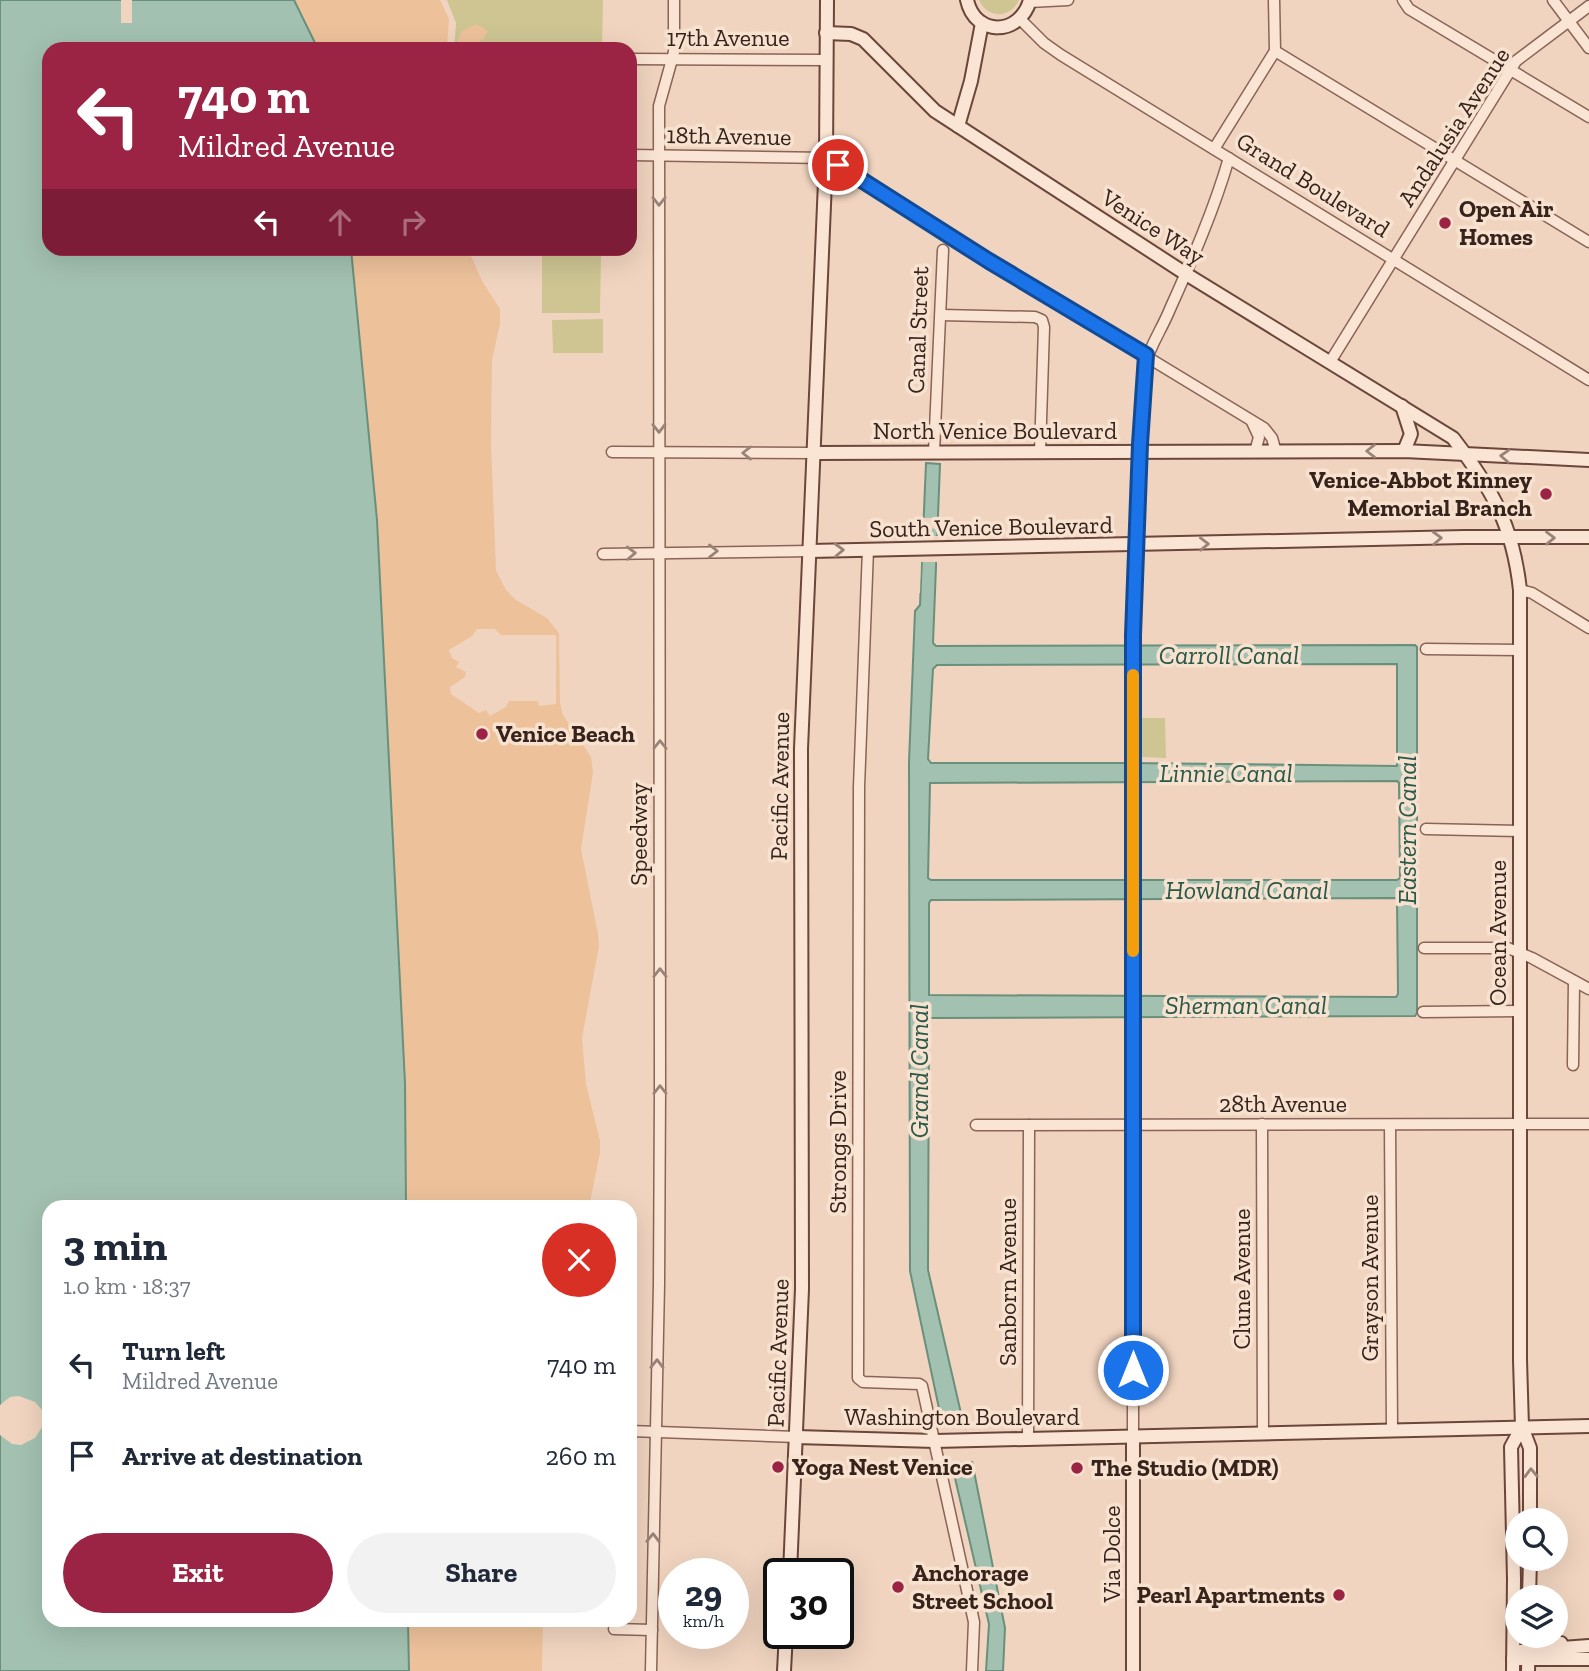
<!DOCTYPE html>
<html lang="en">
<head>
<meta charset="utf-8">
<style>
  :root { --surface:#fff; --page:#f2f2f3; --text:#1f2937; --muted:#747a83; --accent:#9b2444 }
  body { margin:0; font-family:"Zilla Slab",serif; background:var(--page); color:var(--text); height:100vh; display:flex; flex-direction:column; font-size:26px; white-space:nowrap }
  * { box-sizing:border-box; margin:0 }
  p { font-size:23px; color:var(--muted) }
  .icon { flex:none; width:38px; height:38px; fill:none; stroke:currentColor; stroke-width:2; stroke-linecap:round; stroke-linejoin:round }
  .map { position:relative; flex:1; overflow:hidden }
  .drawer { position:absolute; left:42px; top:1200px; width:595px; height:427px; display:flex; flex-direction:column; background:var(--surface); border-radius:21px; box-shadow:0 7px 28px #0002 }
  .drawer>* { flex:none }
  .hud { position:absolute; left:42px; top:42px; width:595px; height:214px; border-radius:21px; box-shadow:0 7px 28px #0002; background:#9b2444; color:#fff; overflow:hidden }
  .controls { position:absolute; left:1505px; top:1508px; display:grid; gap:14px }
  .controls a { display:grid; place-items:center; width:63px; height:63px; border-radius:50%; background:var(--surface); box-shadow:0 7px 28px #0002; font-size:35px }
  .speed { position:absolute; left:658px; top:1558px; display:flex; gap:14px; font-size:35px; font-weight:700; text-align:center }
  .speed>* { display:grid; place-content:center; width:91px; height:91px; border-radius:50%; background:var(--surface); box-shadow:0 7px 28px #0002; line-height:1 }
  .speed small { font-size:18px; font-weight:400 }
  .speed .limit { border:4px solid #111; border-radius:10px; background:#fff; color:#111 }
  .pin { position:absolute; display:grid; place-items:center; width:60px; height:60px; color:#fff; margin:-30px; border:4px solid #fff; border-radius:50%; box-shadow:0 2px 7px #0007 }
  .me { position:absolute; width:77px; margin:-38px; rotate:0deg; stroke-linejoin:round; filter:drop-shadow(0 0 5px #0008) }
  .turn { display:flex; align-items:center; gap:24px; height:147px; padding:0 21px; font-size:32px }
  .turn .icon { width:91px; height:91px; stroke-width:2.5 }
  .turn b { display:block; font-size:49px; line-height:60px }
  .lanes { display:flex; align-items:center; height:66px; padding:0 21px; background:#0003; justify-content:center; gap:35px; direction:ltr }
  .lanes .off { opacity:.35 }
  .round { display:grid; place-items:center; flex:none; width:74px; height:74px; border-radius:37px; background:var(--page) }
  .head { display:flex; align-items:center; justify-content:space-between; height:119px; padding:0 21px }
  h1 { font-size:42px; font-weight:700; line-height:52px }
  .action { display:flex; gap:14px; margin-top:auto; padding:14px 21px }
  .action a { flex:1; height:80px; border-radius:42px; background:var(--accent); color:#fff; font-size:28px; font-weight:700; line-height:80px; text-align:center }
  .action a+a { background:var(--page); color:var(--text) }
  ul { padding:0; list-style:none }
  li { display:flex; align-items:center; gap:21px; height:91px; padding:0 21px }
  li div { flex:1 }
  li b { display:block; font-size:26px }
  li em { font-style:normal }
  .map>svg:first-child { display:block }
  .green { fill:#cec593 }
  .sand { fill:#edc29b; fill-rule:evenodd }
  .water { fill:#a3c1b0; stroke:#69907c; stroke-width:2; fill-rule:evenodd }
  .pier { fill:#f0d4bf }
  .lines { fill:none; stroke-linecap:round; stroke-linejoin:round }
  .street-casing { stroke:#896457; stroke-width:13 }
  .secondary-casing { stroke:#6b463a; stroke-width:16 }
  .street { stroke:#fae4d3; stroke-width:10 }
  .secondary { stroke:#fae4d3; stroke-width:12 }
  .oneway { stroke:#998378 }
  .route-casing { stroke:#114b97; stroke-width:18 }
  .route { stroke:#1a73e8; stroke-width:12 }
  .slow { stroke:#f59e0b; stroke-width:12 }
  .poi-dot { fill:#9b2444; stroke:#f7e1cf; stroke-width:2.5 }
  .labels { text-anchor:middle; stroke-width:7; stroke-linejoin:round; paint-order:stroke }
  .street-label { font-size:24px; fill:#38221c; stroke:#f7e1cf }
  .poi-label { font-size:24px; font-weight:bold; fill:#38221c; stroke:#f7e1cf; text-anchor:start }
  .water-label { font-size:26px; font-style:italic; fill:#2a5949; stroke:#f7e1cf }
</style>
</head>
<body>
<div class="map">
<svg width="1589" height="1671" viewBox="0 0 1589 1671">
  <rect width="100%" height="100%" fill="#f0d4bf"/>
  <g class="green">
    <polygon points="447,0 603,0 602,49 454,49 456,23"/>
    <path d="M979,0h40c-8,19 -32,19 -40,0z"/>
    <polygon points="542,251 601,251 600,313 542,313"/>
    <polygon points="603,319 603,353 553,353 552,320"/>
    <polygon points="1141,718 1165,718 1166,758 1141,757"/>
  </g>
  <g class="sand">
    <polygon points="294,0 440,0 449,19 447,49 318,49"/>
    <polygon points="476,24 488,31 483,40 480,40 479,49 454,49 461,32"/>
    <path d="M351,249h117l14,32 18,28v15l-8,36 -1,83 5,127 10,20 10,10 31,18 12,15 1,70 3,12 28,42 2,15 -12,77 17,85 1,12 -17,92 4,46 14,57v12l-11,54h-183l-1,-124 -28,-563zM477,629h18l6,6h55v69l-17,2 -1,-5h-29l-3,6 -16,9 -4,-6 -7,3 -28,-19 -1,-7 15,-10 1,-5 -10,-5 3,-5 -7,-4 -3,-8 23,-14z"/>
    <polygon points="408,1621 543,1621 542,1671 409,1671"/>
  </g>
  <g class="water">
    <polygon points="0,0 294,0 318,49 49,49 49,248 351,249 377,520 405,1083 406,1207 49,1208 49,1620 408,1621 409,1671 0,1671"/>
    <path d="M926,463l14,1 -7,179 3,3 479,-1 2,2v366l-2,3 -486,2 -1,252 44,191 33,167 -2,43h-17l3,-47 -48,-206 -31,-147 -1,-509 6,-151 5,-6zM1397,664v102l-268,-3h-198l-3,-4 5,-90 4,-4zM1397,781l2,2 1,95 -3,2h-466l-3,-2 2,-95zM1397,898l1,96 -2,3 -467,-2v-92l2,-3z"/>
  </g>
  <g class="pier">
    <rect x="121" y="0" width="11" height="23"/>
    <polygon points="920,518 942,518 941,529 920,528"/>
    <polygon points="919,536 941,536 939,594 937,594 937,562 921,562 920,593 917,593"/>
    <polygon points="19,1396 35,1402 42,1410 43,1417 49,1417 49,1424 44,1424 35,1438 21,1445 12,1444 0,1435 0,1405 10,1397"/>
    <polygon points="939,1419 963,1419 974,1461 949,1462"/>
  </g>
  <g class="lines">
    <defs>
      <g id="street">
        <polyline points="1403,0 1409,9 1589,117"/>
        <polyline points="1553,0 1589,48"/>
        <polyline points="1029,2 1068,0"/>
        <polyline points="1020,19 1044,43 1061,55 1589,380"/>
        <polyline points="1275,51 1589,242"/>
        <polyline points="630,59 827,60"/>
        <polyline points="1214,149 1275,51 1274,0"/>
        <polyline points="630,155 826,158 948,236 1264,428 1272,438 1276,452"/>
        <polyline points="941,315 1035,317 1042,320 1044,327 1040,452"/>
        <polyline points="1330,362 1516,61 1589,6"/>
        <polyline points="1252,422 1259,437 1255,452"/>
        <polyline points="612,452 815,453"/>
        <polyline points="934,452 943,250"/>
        <polyline points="868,549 859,787 858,1378 863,1382 919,1384 922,1386 974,1622 972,1671"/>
        <polyline points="603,554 810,551"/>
        <polyline points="1520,590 1532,593 1589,628"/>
        <polyline points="1426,649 1519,650"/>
        <polyline points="1426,829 1519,831"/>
        <polyline points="1424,948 1508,948 1532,958 1589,989"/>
        <polyline points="1423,1012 1519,1011"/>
        <polyline points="1573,1065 1574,981"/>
        <polyline points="1262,1124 1263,1433"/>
        <polyline points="976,1125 1589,1124"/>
        <polyline points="1390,1125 1392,1430"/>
        <polyline points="630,1431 796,1437"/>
        <path d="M1133,1436v-801l11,-267c5,-21 18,-39 26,-59 22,-49 44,-99 59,-151"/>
        <polyline points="1028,1439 1029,1125"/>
        <polyline points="614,1629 652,1630"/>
        <polyline points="651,1671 659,1284 660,1090 659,106 674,52 674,0"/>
      </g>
      <g id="secondary">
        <path d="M967,0c8,37 53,36 63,0"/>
        <path d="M826,33l25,1 12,5 72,72 251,163 267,164c39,51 60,87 67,152v770l2,67 8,21v73"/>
        <polyline points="958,126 971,81 982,23"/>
        <polyline points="1402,406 1411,434 1404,451"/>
        <polyline points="815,453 1404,451 1589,460"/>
        <polyline points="810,551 1464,537 1589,537"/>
        <polyline points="1133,1436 1133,1671"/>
        <polyline points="796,1437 935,1441 1589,1426"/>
        <polyline points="790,1573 802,1289 801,749 826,158 827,0"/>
        <polyline points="1529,1598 1530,1559"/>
        <polyline points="1540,1636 1553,1644 1561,1643"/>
        <polyline points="1521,1651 1589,1646"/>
        <polyline points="1513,1659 1589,1659"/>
        <polyline points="784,1671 786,1633"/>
        <polyline points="1513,1671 1514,1579 1511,1447 1522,1427"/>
        <polyline points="1528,1671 1529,1636"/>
      </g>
    </defs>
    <use href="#street" class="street-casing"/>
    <use href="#secondary" class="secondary-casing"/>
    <use href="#street" class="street"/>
    <use href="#secondary" class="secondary"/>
  </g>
  <defs><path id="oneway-chevron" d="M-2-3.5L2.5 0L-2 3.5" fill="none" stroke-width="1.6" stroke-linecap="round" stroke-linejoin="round" transform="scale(1.75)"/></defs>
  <g class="oneway">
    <use href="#oneway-chevron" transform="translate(659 201) rotate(90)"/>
    <use href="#oneway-chevron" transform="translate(659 428) rotate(89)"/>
    <use href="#oneway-chevron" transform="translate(1371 451) rotate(-180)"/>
    <use href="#oneway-chevron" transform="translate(747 453) rotate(-180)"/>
    <use href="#oneway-chevron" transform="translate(1505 456) rotate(-177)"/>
    <use href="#oneway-chevron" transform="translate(1437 538) rotate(-2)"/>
    <use href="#oneway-chevron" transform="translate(1550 538) rotate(-1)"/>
    <use href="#oneway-chevron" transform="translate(1204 544) rotate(-1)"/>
    <use href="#oneway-chevron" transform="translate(839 550) rotate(-2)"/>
    <use href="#oneway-chevron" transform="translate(713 551)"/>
    <use href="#oneway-chevron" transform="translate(631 553) rotate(-2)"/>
    <use href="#oneway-chevron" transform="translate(660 745) rotate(-90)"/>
    <use href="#oneway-chevron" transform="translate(660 973) rotate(-90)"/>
    <use href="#oneway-chevron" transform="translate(660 1090) rotate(-90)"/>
    <use href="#oneway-chevron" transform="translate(657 1364) rotate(-89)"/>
    <use href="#oneway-chevron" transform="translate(1531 1473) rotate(-91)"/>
    <use href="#oneway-chevron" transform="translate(653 1538) rotate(-89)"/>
  </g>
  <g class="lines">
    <defs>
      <polyline id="route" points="838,165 989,261 1146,355 1140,444 1133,635 1133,1370"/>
    </defs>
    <use href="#route" class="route-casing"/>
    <use href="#route" class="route"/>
    <polyline class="slow" points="1133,951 1133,675"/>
  </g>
  <g class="poi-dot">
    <circle cx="1445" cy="223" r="7"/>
    <circle cx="1546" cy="494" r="7"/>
    <circle cx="482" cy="734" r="7"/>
    <circle cx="778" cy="1467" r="7"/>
    <circle cx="1077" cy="1468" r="7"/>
    <circle cx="898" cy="1587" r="7"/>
    <circle cx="1339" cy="1595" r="7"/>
  </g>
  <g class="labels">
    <g class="street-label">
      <text x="728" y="46">17th Avenue</text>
      <text transform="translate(1454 127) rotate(-57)" y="8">Andalusia Avenue</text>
      <text transform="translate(729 136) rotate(1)" y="8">18th Avenue</text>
      <text transform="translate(1313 185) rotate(32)" y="8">Grand Boulevard</text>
      <text transform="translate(1153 227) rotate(33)" y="8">Venice Way</text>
      <text transform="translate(918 330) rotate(-88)" y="8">Canal Street</text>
      <text x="995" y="439">North Venice Boulevard</text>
      <text transform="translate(991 527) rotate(-1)" y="8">South Venice Boulevard</text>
      <text transform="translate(780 786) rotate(-89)" y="8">Pacific Avenue</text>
      <text transform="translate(639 834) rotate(-90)" y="8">Speedway</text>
      <text transform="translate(1498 933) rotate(-90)" y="8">Ocean Avenue</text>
      <text x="1283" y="1112">28th Avenue</text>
      <text transform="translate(838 1142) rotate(-90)" y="8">Strongs Drive</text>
      <text transform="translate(1370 1278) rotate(-90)" y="8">Grayson Avenue</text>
      <text transform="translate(1242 1279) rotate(-90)" y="8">Clune Avenue</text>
      <text transform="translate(1008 1282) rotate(-90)" y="8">Sanborn Avenue</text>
      <text transform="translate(778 1353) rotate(-88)" y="8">Pacific Avenue</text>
      <text x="962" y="1425">Washington Boulevard</text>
      <text transform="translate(1112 1554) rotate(-90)" y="8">Via Dolce</text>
    </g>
    <g class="poi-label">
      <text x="1459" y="217">Open Air<tspan x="1459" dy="28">Homes</tspan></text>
      <text x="1532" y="488" text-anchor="end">Venice-Abbot Kinney<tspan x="1532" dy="28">Memorial Branch</tspan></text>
      <text x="496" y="742">Venice Beach</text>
      <text x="792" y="1475">Yoga Nest Venice</text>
      <text x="1091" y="1476">The Studio (MDR)</text>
      <text x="912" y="1581">Anchorage<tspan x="912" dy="28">Street School</tspan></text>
      <text x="1325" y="1603" text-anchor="end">Pearl Apartments</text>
    </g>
    <g class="water-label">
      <text x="1229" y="664">Carroll Canal</text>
      <text x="1226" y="782">Linnie Canal</text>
      <text transform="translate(1407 830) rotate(-90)" y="9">Eastern Canal</text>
      <text x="1247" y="899">Howland Canal</text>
      <text x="1246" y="1014">Sherman Canal</text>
      <text transform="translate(919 1071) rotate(-90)" y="9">Grand Canal</text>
    </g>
  </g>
</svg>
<div class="controls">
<a><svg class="icon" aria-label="search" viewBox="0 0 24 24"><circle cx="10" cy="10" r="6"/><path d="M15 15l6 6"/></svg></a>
<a><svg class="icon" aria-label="layers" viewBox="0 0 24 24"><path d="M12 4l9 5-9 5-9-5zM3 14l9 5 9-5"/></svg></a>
</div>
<div class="speed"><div>29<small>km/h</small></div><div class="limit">30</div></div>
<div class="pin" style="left:838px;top:165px;background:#d93025"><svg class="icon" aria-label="arrive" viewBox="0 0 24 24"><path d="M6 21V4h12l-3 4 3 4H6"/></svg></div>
<svg class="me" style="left:1133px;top:1370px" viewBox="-20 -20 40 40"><circle r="17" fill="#1a73e8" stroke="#fff" stroke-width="3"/><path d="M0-11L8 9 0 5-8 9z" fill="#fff"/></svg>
<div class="hud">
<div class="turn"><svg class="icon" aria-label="left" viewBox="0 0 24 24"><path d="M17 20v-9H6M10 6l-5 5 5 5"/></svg><div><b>740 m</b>Mildred Avenue</div></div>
<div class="lanes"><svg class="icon" aria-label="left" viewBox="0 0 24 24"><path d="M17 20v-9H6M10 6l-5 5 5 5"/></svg><svg class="icon off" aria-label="ahead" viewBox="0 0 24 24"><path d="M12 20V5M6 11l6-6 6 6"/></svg><svg class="icon off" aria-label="right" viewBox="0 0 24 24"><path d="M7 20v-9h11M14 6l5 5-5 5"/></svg></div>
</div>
<section class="drawer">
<div class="head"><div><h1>3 min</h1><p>1.0 km · 18:37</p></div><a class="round" style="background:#d93025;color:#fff"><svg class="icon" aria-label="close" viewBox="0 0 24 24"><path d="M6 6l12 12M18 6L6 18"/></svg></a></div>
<ul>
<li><svg class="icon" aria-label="left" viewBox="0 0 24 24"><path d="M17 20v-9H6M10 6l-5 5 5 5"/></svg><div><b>Turn left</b><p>Mildred Avenue</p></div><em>740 m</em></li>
<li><svg class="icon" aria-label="arrive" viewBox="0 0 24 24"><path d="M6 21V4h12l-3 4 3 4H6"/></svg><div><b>Arrive at destination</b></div><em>260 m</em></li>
</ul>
<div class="action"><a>Exit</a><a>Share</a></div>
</section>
</div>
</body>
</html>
